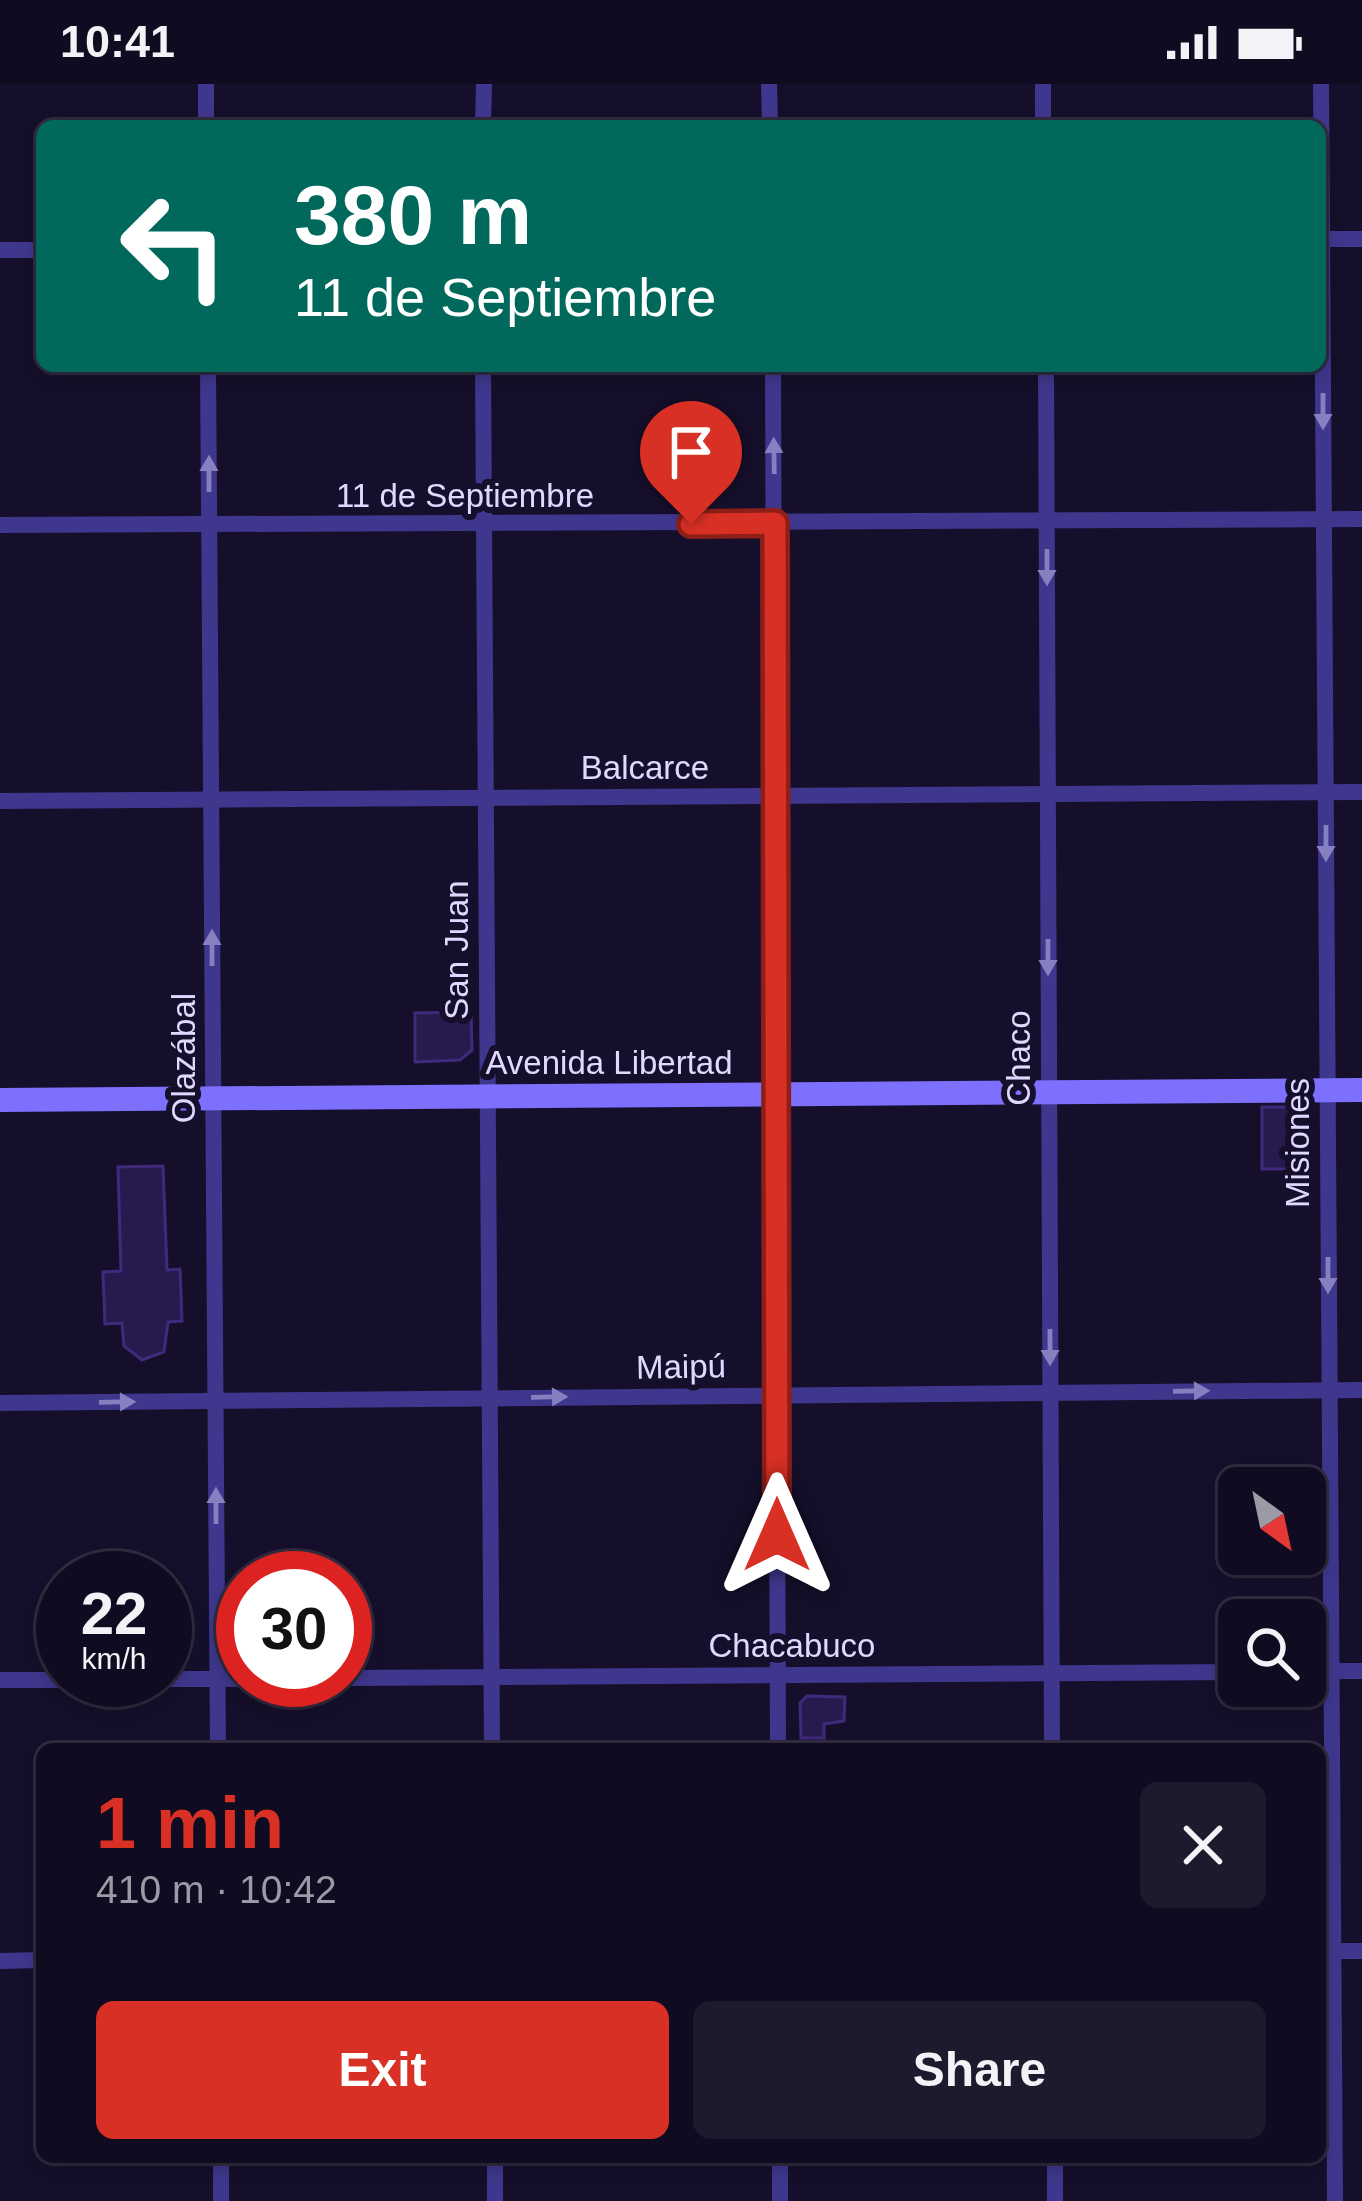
<!DOCTYPE html>
<html lang="en">
<head>
<meta charset="utf-8">
<style>
  :root { --surface:#100b20; --page:#1e192d; --text:#f1f3f6; --muted:#9c9ba5; --line:#302b3e; --accent:#d93025 }
  body { margin:0; font-family:Helvetica,sans-serif; background:var(--page); color:var(--text); height:100vh; display:flex; flex-direction:column; font-size:45px; white-space:nowrap }
  * { box-sizing:border-box; margin:0 }
  p { font-size:39px; color:var(--muted) }
  .icon { flex:none; width:66px; height:66px; fill:none; stroke:currentColor; stroke-width:2; stroke-linecap:round; stroke-linejoin:round }
  .map { position:relative; flex:1; overflow:hidden }
  .details { position:absolute; left:36px; top:1659px; width:1290px; height:420px; display:flex; flex-direction:column; background:var(--surface); border-radius:18px; box-shadow:0 6px 18px #0003,0 0 0 3px var(--line) }
  .details>* { flex:none }
  .top-card { position:absolute; left:36px; top:36px; width:1290px; height:252px; border-radius:18px; box-shadow:0 6px 18px #0003,0 0 0 3px var(--line); background:#00695c; color:#fff; overflow:hidden }
  .needle { width:78px; rotate:147deg }
  .buttons { position:absolute; left:1218px; top:1383px; display:grid; gap:24px }
  .buttons a { display:grid; place-items:center; width:108px; height:108px; border-radius:18px; background:var(--surface); box-shadow:0 6px 18px #0003,0 0 0 3px var(--line); font-size:60px }
  .speed { position:absolute; left:36px; top:1467px; display:flex; gap:24px; font-size:60px; font-weight:700; text-align:center }
  .speed>* { display:grid; place-content:center; width:156px; height:156px; border-radius:50%; background:var(--surface); box-shadow:0 6px 18px #0003,0 0 0 3px var(--line); line-height:1 }
  .speed small { font-size:30px; font-weight:400 }
  .speed .limit { border:18px solid #d22; background:#fff; color:#111 }
  .pin { position:absolute; display:grid; place-items:center; width:102px; height:102px; color:#fff; margin:-123px -51px; border-radius:50% 50% 50% 0; rotate:-45deg; box-shadow:0 0 12px #0007 }
  .pin .icon { rotate:45deg }
  .me { position:absolute; width:132px; margin:-66px; rotate:0deg; stroke-linejoin:round; filter:drop-shadow(0 0 9px #0008) }
  .turn { display:flex; align-items:center; gap:42px; height:252px; padding:0 60px; font-size:54px }
  .turn .icon { width:156px; height:156px; stroke-width:2.5 }
  .turn b { display:block; font-size:84px; line-height:102px }
  .round { display:grid; place-items:center; flex:none; width:126px; height:126px; border-radius:18px; background:var(--page) }
  .headline { display:flex; align-items:center; justify-content:space-between; height:204px; padding:0 60px }
  h1 { font-size:72px; font-weight:800; line-height:90px; color:var(--accent) }
  .cta { display:flex; gap:24px; margin-top:auto; padding:24px 60px }
  .cta a { flex:1; height:138px; border-radius:18px; background:var(--accent); color:#fff; font-size:48px; font-weight:800; line-height:138px; text-align:center }
  .cta a+a { background:var(--page); color:var(--text) }
  .status { display:flex; justify-content:space-between; align-items:center; height:84px; padding:0 60px; background:var(--surface); direction:ltr }
  .status svg { height:33px; fill:currentColor }
  .map>svg:first-child { display:block }
  .building { fill:#271a4e; stroke:#3f2a7b; stroke-width:3 }
  .lines { fill:none; stroke-linecap:round; stroke-linejoin:round }
  .minor { stroke:#3f378d; stroke-width:16 }
  .secondary { stroke:#7d70ff; stroke-width:24 }
  .oneway { fill:#8780c0 }
  .route-casing { stroke:#8d1f18; stroke-width:30 }
  .route { stroke:#d93025; stroke-width:21 }
  .labels { text-anchor:middle; stroke-width:12; stroke-linejoin:round; paint-order:stroke }
  .street-label { font-size:33px; fill:#e0d9ff; stroke:#160f2b }
</style>
</head>
<body>
<div class="status"><b>10:41</b><svg viewBox="0 0 49 12"><path d="M0 12V9h3v3zM5 12V6h3v6zM10 12V3h3v9zM15 12V0h3v12zM26 1h20v11H26zM47 4h2v5h-2z"/></svg></div>
<div class="map">
<svg width="1362" height="2117" viewBox="0 0 1362 2117">
  <rect width="100%" height="100%" fill="#160f2b"/>
  <g class="building">
    <polygon points="471,928 472,966 460,976 415,978 415,929"/>
    <rect x="1262" y="1023" width="36" height="62"/>
    <polygon points="163,1082 167,1186 180,1185 182,1237 168,1238 164,1268 142,1276 124,1262 122,1239 105,1240 103,1188 121,1187 118,1083"/>
    <polygon points="807,1612 845,1613 844,1637 824,1640 824,1654 801,1654 800,1619"/>
  </g>
  <g class="lines">
    <g class="minor">
      <polyline points="206,0 206,42"/>
      <polyline points="769,0 770,42"/>
      <polyline points="1043,0 1043,42"/>
      <polyline points="1321,0 1335,2117"/>
      <polyline points="483,42 484,0"/>
      <polyline points="1320,155 1362,155"/>
      <polyline points="0,166 42,166"/>
      <polyline points="208,282 218,1665"/>
      <polyline points="483,282 492,1665"/>
      <polyline points="773,282 778,1665"/>
      <polyline points="1046,282 1052,1665"/>
      <polyline points="0,441 1362,435"/>
      <polyline points="0,717 1362,708"/>
      <polyline points="0,1319 1362,1306"/>
      <polyline points="1305,1587 1362,1587"/>
      <polyline points="345,1594 1239,1588"/>
      <polyline points="165,1595 243,1595"/>
      <polyline points="0,1596 63,1596"/>
      <polyline points="1320,1867 1362,1867"/>
      <polyline points="0,1877 42,1876"/>
      <polyline points="221,2073 221,2117"/>
      <polyline points="495,2073 495,2117"/>
      <polyline points="780,2073 780,2117"/>
      <polyline points="1055,2073 1055,2117"/>
    </g>
    <polyline class="secondary" points="0,1016 1362,1006"/>
  </g>
  <defs><path id="oneway-solid" d="M-6-.8H1V-3.2L6.5 0L1 3.2V.8H-6Z" transform="scale(3)"/></defs>
  <g class="oneway">
    <use href="#oneway-solid" transform="translate(1323 327) rotate(90)"/>
    <use href="#oneway-solid" transform="translate(774 372) rotate(-91)"/>
    <use href="#oneway-solid" transform="translate(209 390) rotate(-90)"/>
    <use href="#oneway-solid" transform="translate(1047 483) rotate(90)"/>
    <use href="#oneway-solid" transform="translate(1326 759) rotate(90)"/>
    <use href="#oneway-solid" transform="translate(212 864) rotate(-90)"/>
    <use href="#oneway-solid" transform="translate(1048 873) rotate(90)"/>
    <use href="#oneway-solid" transform="translate(1328 1191) rotate(90)"/>
    <use href="#oneway-solid" transform="translate(1050 1263) rotate(90)"/>
    <use href="#oneway-solid" transform="translate(1191 1307) rotate(-1)"/>
    <use href="#oneway-solid" transform="translate(549 1313) rotate(-1)"/>
    <use href="#oneway-solid" transform="translate(117 1318) rotate(-1)"/>
    <use href="#oneway-solid" transform="translate(216 1422) rotate(-90)"/>
  </g>
  <g class="lines">
    <defs>
      <polyline id="route" points="691,440 775,439 777,1451"/>
    </defs>
    <use href="#route" class="route-casing"/>
    <use href="#route" class="route"/>
  </g>
  <g class="labels">
    <g class="street-label">
      <text x="465" y="423">11 de Septiembre</text>
      <text x="645" y="695">Balcarce</text>
      <text transform="translate(456 866) rotate(-90)" y="12">San Juan</text>
      <text transform="translate(183 974) rotate(-90)" y="12">Olazábal</text>
      <text transform="translate(1018 974) rotate(-90)" y="12">Chaco</text>
      <text x="609" y="990">Avenida Libertad</text>
      <text transform="translate(1297 1059) rotate(-90)" y="12">Misiones</text>
      <text transform="translate(681 1282) rotate(-1)" y="12">Maipú</text>
      <text x="792" y="1573">Chacabuco</text>
    </g>
  </g>
</svg>
<div class="buttons">
<a><svg class="needle" viewBox="-14 -14 28 28"><path d="M0-13l5 13h-10z" fill="#e53935"/><path d="M0 13l5-13h-10z" fill="#9c9ba5"/></svg></a>
<a><svg class="icon" aria-label="search" viewBox="0 0 24 24"><circle cx="10" cy="10" r="6"/><path d="M15 15l6 6"/></svg></a>
</div>
<div class="speed"><div>22<small>km/h</small></div><div class="limit">30</div></div>
<div class="pin" style="left:691px;top:440px;background:#d93025"><svg class="icon" aria-label="arrive" viewBox="0 0 24 24"><path d="M6 21V4h12l-3 4 3 4H6"/></svg></div>
<svg class="me" style="left:777px;top:1451px" viewBox="-20 -20 40 40"><path d="M0-17L14 15 0 8-14 15z" fill="#d93025" stroke="#fff" stroke-width="4"/></svg>
<div class="top-card">
<div class="turn"><svg class="icon" aria-label="left" viewBox="0 0 24 24"><path d="M17 20v-9H6M10 6l-5 5 5 5"/></svg><div><b>380 m</b>11 de Septiembre</div></div>
</div>
<section class="details">
<div class="headline"><div><h1>1 min</h1><p>410 m · 10:42</p></div><a class="round"><svg class="icon" aria-label="close" viewBox="0 0 24 24"><path d="M6 6l12 12M18 6L6 18"/></svg></a></div>
<div class="cta"><a>Exit</a><a>Share</a></div>
</section>
</div>
</body>
</html>
